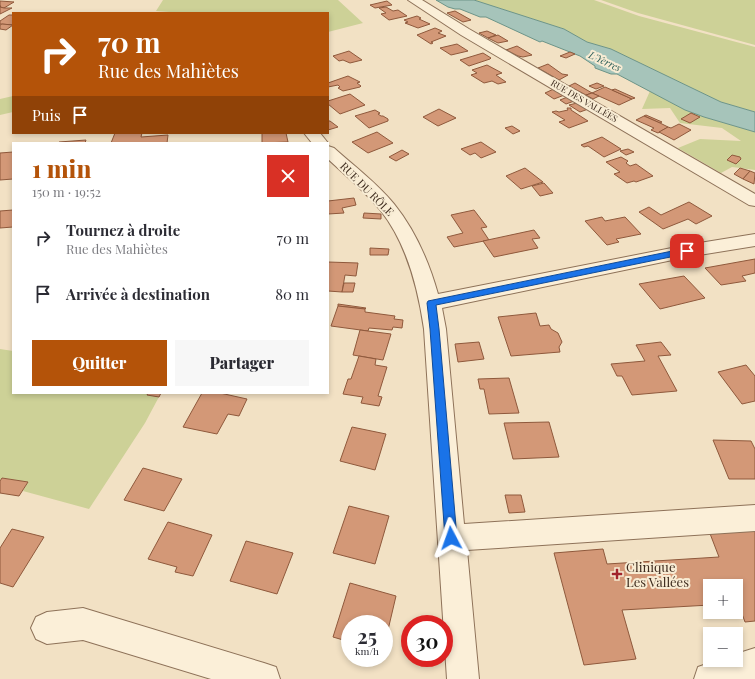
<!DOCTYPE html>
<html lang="fr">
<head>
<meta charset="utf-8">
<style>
  :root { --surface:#fff; --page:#f7f7f7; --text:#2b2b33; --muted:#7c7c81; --accent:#b45309 }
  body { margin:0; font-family:"Playfair Display",serif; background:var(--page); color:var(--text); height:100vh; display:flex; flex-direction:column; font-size:15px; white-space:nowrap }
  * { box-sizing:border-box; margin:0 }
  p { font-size:13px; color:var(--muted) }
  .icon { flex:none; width:22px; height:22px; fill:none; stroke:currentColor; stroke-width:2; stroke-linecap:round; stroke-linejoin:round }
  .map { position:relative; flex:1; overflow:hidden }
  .side { position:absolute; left:12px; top:142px; width:317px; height:252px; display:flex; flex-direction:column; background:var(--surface); border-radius:0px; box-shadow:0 2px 6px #0003 }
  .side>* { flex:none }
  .top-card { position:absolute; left:12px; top:12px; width:317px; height:122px; border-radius:0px; box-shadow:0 2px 6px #0003; background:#b45309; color:#fff; overflow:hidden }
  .controls { position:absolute; left:703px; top:579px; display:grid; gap:8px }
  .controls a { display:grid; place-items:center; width:40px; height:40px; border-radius:0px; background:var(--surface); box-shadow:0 2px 6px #0003; font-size:20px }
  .speed { position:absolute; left:341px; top:615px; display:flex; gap:8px; font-size:20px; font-weight:700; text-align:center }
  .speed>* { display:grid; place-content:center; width:52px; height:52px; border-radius:50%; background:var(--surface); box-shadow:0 2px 6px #0003; line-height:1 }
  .speed small { font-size:10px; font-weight:400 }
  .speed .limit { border:6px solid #d22; background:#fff; color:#111 }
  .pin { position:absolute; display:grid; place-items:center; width:34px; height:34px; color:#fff; margin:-17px; border-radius:8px; box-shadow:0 2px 6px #0006 }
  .me { position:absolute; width:44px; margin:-22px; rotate:356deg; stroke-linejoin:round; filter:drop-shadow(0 0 3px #0008) }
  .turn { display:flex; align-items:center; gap:14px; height:84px; padding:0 20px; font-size:18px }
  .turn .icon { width:52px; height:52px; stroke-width:2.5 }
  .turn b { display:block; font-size:28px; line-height:34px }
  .then { display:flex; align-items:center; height:38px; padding:0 20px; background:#0003; gap:8px; font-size:15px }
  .round { display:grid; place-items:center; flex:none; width:42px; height:42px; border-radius:0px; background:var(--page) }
  .headline { display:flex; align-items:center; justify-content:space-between; height:68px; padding:0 20px }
  h1 { font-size:24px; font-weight:800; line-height:30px; color:var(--accent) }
  .cta { display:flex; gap:8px; margin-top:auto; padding:8px 20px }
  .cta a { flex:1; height:46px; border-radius:0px; background:var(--accent); color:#fff; font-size:16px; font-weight:800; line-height:46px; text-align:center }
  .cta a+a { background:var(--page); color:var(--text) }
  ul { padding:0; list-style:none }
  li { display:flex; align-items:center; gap:12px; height:56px; padding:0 20px }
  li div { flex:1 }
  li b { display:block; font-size:15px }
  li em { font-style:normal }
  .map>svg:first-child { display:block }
  .green { fill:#cdd197 }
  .water { fill:#a6c4ba; stroke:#6c9488 }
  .building { fill:#d39877; stroke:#8f593c }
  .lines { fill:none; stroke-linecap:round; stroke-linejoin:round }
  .minor-casing { stroke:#8e7259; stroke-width:2 }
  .minor { fill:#fbefd8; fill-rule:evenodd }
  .route { fill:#1a73e8; stroke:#114b97 }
  .poi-dot { fill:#a2242c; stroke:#f8ecd4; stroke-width:1.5 }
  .labels { text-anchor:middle; stroke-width:4; stroke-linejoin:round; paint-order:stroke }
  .far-street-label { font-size:9px; fill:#3d2b1e; stroke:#f8ecd4 }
  .far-water-label { font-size:10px; font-style:italic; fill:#2c5e58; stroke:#f8ecd4 }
  .street-label { font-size:11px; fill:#3d2b1e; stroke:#f8ecd4 }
  .near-poi-label { font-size:13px; fill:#3d2b1e; stroke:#f8ecd4; text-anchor:start }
</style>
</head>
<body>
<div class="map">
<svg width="755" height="679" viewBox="0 0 755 679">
  <rect width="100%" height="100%" fill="#f2e1c4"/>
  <g class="green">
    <polygon points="163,0 338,0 363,23 328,32 328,13 183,13 156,11"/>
    <polygon points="474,0 594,0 639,16 755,47 755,112 721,102 611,49 587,42 564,29"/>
    <polygon points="601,0 755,0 755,45 638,13"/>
    <polygon points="650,91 685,110 704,117 755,132 755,170 732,167 721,173 678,148 700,139 741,141 722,128 680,123 670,108 642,109"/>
    <polygon points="13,96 13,112 0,115 0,99"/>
    <polygon points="0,349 13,351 13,393 161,393 145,423 89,509 23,491 28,482 3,478 0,480"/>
  </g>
  <polygon class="water" points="436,0 474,0 564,29 587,42 611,49 721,102 755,112 755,132 704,117 685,110 617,74 611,74 595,68 595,66 580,56 542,41 540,42 486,17 480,17 460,9 455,9 448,7"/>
  <g class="building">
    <polygon points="0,1 14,2 4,8 0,7 1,6 0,6"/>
    <polygon points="387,1 392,5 375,8 370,5"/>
    <polygon points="0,7 4,8 12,8 0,14"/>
    <polygon points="386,7 393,11 398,10 407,16 389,20 381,14 386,13 379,8"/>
    <polygon points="455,11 471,20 463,22 447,13"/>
    <polygon points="9,15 13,15 13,25 0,24 0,21"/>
    <polygon points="417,16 421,18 419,19 430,24 418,28 405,23 408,22 404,20"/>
    <polygon points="2,24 13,25 6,30 0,29 0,25"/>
    <polygon points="435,28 442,31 438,33 446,36 431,42 433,43 431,44 417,35"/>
    <polygon points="487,31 496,35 488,38 479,33"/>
    <polygon points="498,35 508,41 498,43 488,38"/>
    <polygon points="457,44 468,51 451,55 440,48"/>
    <polygon points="517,46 532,55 523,57 518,56 506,50"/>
    <polygon points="349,51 362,60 350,63 343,60 339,61 333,56"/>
    <polygon points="570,52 575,54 566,58 560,56"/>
    <polygon points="483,53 491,58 490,59 469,66 460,60"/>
    <polygon points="548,64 562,74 568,75 559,80 538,68"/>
    <polygon points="487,65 502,73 496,75 506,82 498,84 492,81 484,83 471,75 477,73 472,70"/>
    <polygon points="348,76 360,82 357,83 361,86 360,87 343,91 338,88 340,87 338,85 328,87 328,83"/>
    <polygon points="575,83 592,93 586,95 569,86"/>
    <polygon points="597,83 604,86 596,89 589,86"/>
    <polygon points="605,87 612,90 632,99 619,105 592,93"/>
    <polygon points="556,88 567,94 554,99 545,93"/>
    <polygon points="615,89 635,98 632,99 612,90"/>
    <polygon points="592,93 599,96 593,99 586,95"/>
    <polygon points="350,94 365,105 340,114 328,104 328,101"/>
    <polygon points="570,96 577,100 566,104 560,100"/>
    <polygon points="581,102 591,108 580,112 569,105"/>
    <polygon points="567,108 571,108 571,110 588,121 569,128 559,122 565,120 552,112 556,111 559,112 568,110"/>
    <polygon points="439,109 456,118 438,126 423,117"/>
    <polygon points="375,110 380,113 378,114 381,116 383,116 388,119 388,121 369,128 355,116"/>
    <polygon points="691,113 700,117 690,123 681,119"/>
    <polygon points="646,115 662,122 660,123 644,116"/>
    <polygon points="644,116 660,123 668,127 658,133 651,130 654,128 636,120"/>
    <polygon points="328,121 330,121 338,127 328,130"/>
    <polygon points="679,124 691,130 674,140 659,132 668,127 671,128"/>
    <polygon points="512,126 520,131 513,134 505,128"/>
    <polygon points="377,132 393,143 368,153 352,142"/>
    <polygon points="115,133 142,133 141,137 168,135 167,143 111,143"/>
    <polygon points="262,133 286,133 288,142 262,143"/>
    <polygon points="602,137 621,149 604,157 588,146 584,147 581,145"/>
    <polygon points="86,140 85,143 58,143 59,142"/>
    <polygon points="481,142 496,152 481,158 475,153 470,155 461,149"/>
    <polygon points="628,149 634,152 626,155 620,151"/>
    <polygon points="402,150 409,154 396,161 389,157"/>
    <polygon points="13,152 13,179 0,180 0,153"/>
    <polygon points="732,155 740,157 741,159 736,164 727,160"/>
    <polygon points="621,157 628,161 626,163 630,166 636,164 653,176 636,182 634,181 627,183 614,174 620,172 606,162"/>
    <polygon points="525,168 543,182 521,189 506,176"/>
    <polygon points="740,168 750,171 743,179 734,174"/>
    <polygon points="750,171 755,173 754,184 743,179"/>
    <polygon points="544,183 553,193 540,196 532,186"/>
    <polygon points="354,198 356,205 342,208 344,213 328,214 328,201"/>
    <polygon points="689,202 712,216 696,224 688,219 663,229 639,212 649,207 661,215"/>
    <polygon points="13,210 13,227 0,228 0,211"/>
    <polygon points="474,210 487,227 481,228 489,240 454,247 447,237 463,233 451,215"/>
    <polygon points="364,213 381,214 381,219 363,218"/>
    <polygon points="602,217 605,221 625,217 641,234 616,239 619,242 607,245 585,221"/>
    <polygon points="534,230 540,238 532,239 538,248 494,257 483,241"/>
    <polygon points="370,248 389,249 388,255 370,255"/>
    <polygon points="755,259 755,273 742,276 746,281 721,285 705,268"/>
    <polygon points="328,262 358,263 356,276 345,275 342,292 328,291"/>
    <polygon points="684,276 705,298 660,309 639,284"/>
    <polygon points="344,283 355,283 353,292 342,292"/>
    <polygon points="338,304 366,308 365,309 338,306"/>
    <polygon points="338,306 365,309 365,312 395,316 394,319 403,320 402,328 393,327 392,330 369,328 368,331 331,326"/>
    <polygon points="536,313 540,326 549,325 551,329 558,333 562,342 559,347 560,352 511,356 498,317"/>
    <polygon points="360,330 391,334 383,360 353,355"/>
    <polygon points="479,342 484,359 458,362 455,344"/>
    <polygon points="661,342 671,355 658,356 677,391 632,395 622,376 617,376 611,364 645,361 636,345"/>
    <polygon points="359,356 376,359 375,365 387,367 378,396 382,397 379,406 361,403 363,397 343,394 348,379 351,379"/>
    <polygon points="746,365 755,376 755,401 742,404 718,372"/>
    <polygon points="509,378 519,413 489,414 484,389 480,389 478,379"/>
    <polygon points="148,393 161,393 159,397 147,395"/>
    <polygon points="202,393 220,393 247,399 239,416 228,414 217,434 183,427"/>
    <polygon points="549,422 559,457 513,459 504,423"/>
    <polygon points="352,427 386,434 375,470 340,461"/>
    <polygon points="713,440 751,441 755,449 755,479 729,479"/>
    <polygon points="143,468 182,479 164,511 124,500"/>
    <polygon points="2,478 28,482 19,496 0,493 0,481"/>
    <polygon points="505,495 521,495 525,512 509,513"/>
    <polygon points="349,506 389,516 375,564 333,553"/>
    <polygon points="168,522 212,535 193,576 175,572 177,567 148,559"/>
    <polygon points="755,528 755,621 745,622 738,603 736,603 736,586 710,586 710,605 622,610 636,659 584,665 554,553 603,549 607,564 719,557 709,531"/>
    <polygon points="12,529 44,537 13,587 0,583 0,548"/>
    <polygon points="246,541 293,553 277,594 230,581"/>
    <polygon points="350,583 396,596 384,647 384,624 350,624 350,642 333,637"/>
  </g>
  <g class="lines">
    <defs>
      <g id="minor">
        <polygon points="408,0 422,0 469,29 755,194 755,206 749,205 461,35"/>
        <polygon points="304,133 320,133 328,143 312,143"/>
        <path d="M328,146l6,2c20,18 43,35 60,56 21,26 35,58 44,90l249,-49 68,-11v12l-68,11 -245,51 4,21 18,195 291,-19v26l-288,19 12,129h-32l-23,-350c-6,-41 -17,-85 -43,-118 -15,-19 -35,-35 -53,-52z"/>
        <polygon points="83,608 264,663 276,667 280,679 211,679 83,640 47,644 36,639 31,628 36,617 47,612"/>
        <polygon points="755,648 755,679 694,679 698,667 718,660 736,660 736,654"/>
      </g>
    </defs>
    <use href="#minor" class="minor-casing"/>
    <use href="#minor" class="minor"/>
  </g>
  <polygon class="route" points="687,248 691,251 690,253 436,305 439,329 457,538 455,542 451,543 447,542 445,538 430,329 427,303 428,301"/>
  <path class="poi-dot" d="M615 568h4v4h4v4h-4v4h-4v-4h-4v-4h4z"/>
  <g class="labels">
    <g class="far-street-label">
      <text transform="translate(584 101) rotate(30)" y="3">RUE DES VALLÉES</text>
    </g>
    <g class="far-water-label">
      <text transform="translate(605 61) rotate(25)" y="4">L'Yerres</text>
    </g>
    <g class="street-label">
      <text transform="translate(367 189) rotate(45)" y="4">RUE DU RÔLE</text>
    </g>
    <g class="near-poi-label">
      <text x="626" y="572">Clinique<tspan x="626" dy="15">Les Vallées</tspan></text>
    </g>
  </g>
</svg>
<div class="controls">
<a>+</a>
<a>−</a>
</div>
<div class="speed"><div>25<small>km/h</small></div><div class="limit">30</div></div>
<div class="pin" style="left:687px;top:251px;background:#d93025"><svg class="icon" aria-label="arrive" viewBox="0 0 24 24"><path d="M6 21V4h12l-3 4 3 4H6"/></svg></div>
<svg class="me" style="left:451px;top:538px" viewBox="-20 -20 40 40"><path d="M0-17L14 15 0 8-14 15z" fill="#1a73e8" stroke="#fff" stroke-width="4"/></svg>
<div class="top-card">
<div class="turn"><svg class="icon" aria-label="right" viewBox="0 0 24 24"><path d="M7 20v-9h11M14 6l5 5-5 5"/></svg><div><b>70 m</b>Rue des Mahiètes</div></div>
<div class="then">Puis<svg class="icon" aria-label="arrive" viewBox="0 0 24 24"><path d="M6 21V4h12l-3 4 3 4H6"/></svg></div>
</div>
<section class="side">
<div class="headline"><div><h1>1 min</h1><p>150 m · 19:52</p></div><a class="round" style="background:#d93025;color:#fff"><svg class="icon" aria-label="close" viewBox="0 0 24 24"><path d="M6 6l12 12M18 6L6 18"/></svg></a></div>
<ul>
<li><svg class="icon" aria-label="right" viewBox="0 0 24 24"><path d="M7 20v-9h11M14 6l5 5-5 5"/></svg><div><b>Tournez à droite</b><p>Rue des Mahiètes</p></div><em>70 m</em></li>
<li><svg class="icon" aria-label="arrive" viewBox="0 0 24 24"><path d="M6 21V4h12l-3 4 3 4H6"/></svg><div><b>Arrivée à destination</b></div><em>80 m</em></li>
</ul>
<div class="cta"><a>Quitter</a><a>Partager</a></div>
</section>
</div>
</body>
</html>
